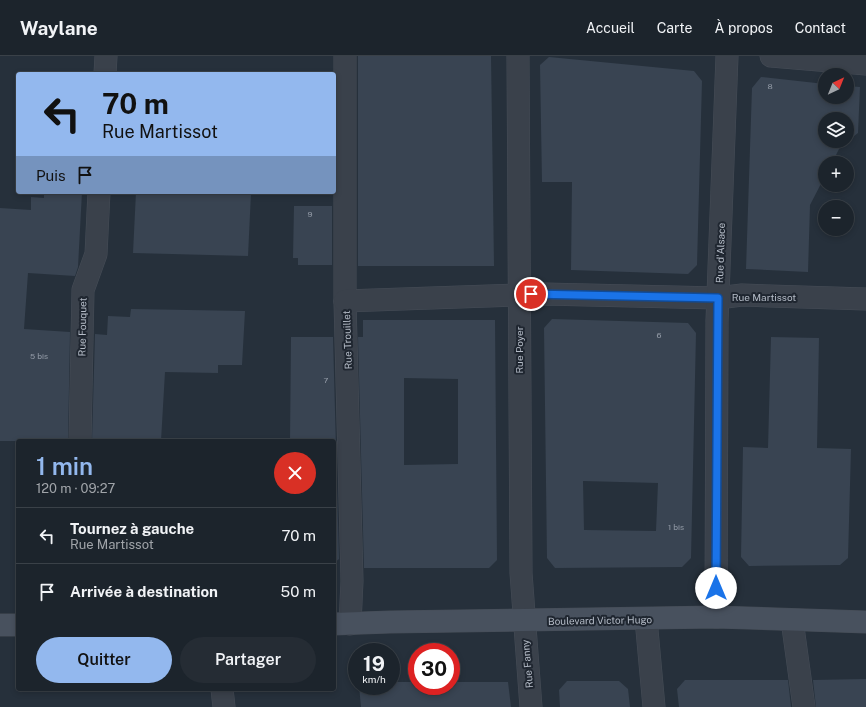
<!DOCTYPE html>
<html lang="fr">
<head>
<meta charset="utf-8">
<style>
  :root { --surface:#1c242c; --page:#252c34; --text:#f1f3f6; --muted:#a0a4a9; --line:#3a4148; --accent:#93b8ee }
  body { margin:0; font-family:"Public Sans",sans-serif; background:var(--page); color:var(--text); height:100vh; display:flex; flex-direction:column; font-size:15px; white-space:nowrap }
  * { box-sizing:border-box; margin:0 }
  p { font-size:13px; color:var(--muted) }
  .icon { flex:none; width:22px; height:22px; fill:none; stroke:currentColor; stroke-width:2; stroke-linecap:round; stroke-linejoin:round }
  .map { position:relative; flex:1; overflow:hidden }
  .panel { position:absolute; left:16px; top:383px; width:320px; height:252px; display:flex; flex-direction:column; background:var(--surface); border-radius:4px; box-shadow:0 2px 6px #0003,0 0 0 1px var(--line) }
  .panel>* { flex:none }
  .top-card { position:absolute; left:16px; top:16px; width:320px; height:122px; border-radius:4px; box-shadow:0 2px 6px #0003,0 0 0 1px var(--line); background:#93b8ee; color:#111; overflow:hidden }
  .needle { width:26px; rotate:43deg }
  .buttons { position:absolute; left:818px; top:12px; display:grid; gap:8px }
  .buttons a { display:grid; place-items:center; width:36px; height:36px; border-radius:50%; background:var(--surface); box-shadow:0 2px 6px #0003,0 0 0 1px var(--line); font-size:20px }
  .speed { position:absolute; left:348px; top:587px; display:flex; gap:8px; font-size:20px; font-weight:700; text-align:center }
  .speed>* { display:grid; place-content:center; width:52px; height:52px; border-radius:50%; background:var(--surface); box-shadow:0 2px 6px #0003,0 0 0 1px var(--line); line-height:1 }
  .speed small { font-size:10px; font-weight:400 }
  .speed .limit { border:6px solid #d22; background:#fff; color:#111 }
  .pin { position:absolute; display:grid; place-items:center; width:34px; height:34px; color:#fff; margin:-17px; border:2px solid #fff; border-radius:50%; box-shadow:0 1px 4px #0007 }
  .me { position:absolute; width:44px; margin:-22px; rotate:0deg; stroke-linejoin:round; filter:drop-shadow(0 0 3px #0008) }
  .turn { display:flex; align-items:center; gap:14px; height:84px; padding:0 20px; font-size:18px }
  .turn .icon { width:52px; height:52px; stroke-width:2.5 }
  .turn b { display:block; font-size:28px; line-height:34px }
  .then { display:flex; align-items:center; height:38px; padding:0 20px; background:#0003; gap:8px; font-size:15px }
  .round { display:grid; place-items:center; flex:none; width:42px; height:42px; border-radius:21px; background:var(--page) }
  .head { display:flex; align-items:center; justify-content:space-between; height:68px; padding:0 20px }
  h1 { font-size:24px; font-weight:600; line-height:30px; color:var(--accent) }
  .cta { display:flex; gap:8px; margin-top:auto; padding:8px 20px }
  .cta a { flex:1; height:46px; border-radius:24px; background:var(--accent); color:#111; font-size:16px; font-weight:600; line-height:46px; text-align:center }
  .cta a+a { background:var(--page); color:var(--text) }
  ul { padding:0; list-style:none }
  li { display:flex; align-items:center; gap:12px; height:56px; padding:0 20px; border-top:1px solid var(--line) }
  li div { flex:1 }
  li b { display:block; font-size:15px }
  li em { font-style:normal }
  header { display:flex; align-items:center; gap:24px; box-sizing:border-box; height:56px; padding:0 20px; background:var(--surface); border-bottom:1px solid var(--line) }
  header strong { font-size:19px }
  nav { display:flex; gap:22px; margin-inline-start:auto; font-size:14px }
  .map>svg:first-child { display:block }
  .building { fill:#394452; fill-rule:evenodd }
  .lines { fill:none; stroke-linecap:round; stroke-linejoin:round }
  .street-casing { stroke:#464d57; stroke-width:23 }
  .secondary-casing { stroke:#464d57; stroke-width:23 }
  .street { stroke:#3a414b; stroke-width:22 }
  .secondary { stroke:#48515e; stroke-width:22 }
  .route-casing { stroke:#114b97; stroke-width:10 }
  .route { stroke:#1a73e8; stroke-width:7 }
  .labels { text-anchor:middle; stroke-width:4; stroke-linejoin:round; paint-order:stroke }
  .number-label { font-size:8px; fill:#949ca8 }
  .street-label { font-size:10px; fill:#b5bcc7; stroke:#1f2630 }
</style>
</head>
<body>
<header>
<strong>Waylane</strong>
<nav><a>Accueil</a><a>Carte</a><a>À propos</a><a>Contact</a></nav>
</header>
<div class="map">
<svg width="866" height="651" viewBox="0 0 866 651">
  <rect width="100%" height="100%" fill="#26303b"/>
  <g class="building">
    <polygon points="358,0 491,0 494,210 358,210"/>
    <polygon points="549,1 694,15 702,25 697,209 688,218 571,214 572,126 542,126 540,9"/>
    <path d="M761,21l64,7v13h22v-11l13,1 -2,46 -18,14 -8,16h-7v13l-15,29 -2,67 -62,-3 6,-181zM825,63h22v22h-22z"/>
    <polygon points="44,136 82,136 78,211 75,220 28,217 24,273 70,276 68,385 0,385 0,152 31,154 31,141 44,142"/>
    <polygon points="136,136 251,137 248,200 133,197"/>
    <polygon points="294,150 332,150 332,209 298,209 298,202 293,202"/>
    <polygon points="131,253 245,255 242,309 218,309 218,317 165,316 161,385 92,385 95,278 107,279 108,260 130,261"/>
    <path d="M552,263l136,4 8,10 -5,225 -9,9 -127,1 -8,-10 -3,-230zM583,425l75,2 -2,48 -72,-1z"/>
    <path d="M363,264h132l2,240 -8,8h-125l-6,-231h5zM404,322l54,1v85l-54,1z"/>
    <polygon points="291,281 333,281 339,503 334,507 334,385 290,385"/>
    <polygon points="771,281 819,282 817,392 851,393 848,502 840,509 749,510 741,501 743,391 768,392"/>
    <polygon points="866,623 866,651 816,651 813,624"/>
    <polygon points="685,624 788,624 791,651 679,651 677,633"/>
    <polygon points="567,625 619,625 628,633 630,651 560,651 559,634"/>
    <polygon points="391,626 417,626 417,630 451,630 451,626 508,626 511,651 361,651 359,630 391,630"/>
  </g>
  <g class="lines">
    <defs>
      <g id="street">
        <polyline points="345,0 345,245 352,525 350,568"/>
        <polyline points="518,0 521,517 531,651"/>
        <polyline points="771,0 866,8"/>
        <polyline points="105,18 106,0"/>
        <polyline points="345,245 544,238 718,242 742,239 866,243"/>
        <polyline points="80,385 83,234 96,198 99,136"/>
        <polyline points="716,561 717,265 727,0"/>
        <polyline points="646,563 654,651"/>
        <polyline points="792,564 804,651"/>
        <polyline points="222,633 224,651"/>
      </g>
      <g id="secondary">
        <polyline points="334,568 390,566 716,561 866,566"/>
        <polyline points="0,569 18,569"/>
      </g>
    </defs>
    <use href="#street" class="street-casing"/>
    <use href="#secondary" class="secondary-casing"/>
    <use href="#street" class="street"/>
    <use href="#secondary" class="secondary"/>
  </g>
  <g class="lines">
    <defs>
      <polyline id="route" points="531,238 718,242 716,532"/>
    </defs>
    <use href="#route" class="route-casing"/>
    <use href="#route" class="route"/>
  </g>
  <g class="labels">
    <g class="number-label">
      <text x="770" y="33">8</text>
      <text x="310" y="161">9</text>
      <text x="659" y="282">6</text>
      <text x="39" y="303">5 bis</text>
      <text x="326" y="327">7</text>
      <text x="676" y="474">1 bis</text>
    </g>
    <g class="street-label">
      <text transform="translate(720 197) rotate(-88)" y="4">Rue d'Alsace</text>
      <text x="764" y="245">Rue Martissot</text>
      <text transform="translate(82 271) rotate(-89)" y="4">Rue Fouquet</text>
      <text transform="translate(347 284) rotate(-92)" y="4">Rue Trouillet</text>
      <text transform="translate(519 294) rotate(-90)" y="4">Rue Poyer</text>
      <text transform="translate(600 564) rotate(-1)" y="4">Boulevard Victor Hugo</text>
      <text transform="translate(527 608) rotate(-95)" y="4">Rue Fanny</text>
    </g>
  </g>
</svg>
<div class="buttons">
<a><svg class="needle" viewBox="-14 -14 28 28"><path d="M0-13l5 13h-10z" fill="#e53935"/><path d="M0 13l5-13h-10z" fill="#a0a4a9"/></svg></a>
<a><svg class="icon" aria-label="layers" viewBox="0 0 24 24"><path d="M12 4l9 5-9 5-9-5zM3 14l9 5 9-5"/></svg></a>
<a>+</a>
<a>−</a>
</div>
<div class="speed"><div>19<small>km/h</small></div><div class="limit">30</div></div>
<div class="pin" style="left:531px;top:238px;background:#d93025"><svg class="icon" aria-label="arrive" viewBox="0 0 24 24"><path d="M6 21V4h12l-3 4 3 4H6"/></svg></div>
<svg class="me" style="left:716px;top:532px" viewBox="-20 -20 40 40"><circle r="19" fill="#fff"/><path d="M0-13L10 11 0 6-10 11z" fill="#1a73e8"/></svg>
<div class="top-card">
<div class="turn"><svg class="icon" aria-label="left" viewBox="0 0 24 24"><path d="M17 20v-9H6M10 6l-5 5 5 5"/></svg><div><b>70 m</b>Rue Martissot</div></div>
<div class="then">Puis<svg class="icon" aria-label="arrive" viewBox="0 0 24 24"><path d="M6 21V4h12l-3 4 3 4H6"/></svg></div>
</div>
<section class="panel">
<div class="head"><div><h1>1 min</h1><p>120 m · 09:27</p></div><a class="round" style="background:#d93025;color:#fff"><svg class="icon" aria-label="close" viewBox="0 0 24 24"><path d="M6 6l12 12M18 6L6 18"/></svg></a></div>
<ul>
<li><svg class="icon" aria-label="left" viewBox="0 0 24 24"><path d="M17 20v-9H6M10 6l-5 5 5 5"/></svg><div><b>Tournez à gauche</b><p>Rue Martissot</p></div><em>70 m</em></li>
<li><svg class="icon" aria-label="arrive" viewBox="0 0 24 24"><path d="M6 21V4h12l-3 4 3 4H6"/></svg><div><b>Arrivée à destination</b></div><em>50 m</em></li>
</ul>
<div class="cta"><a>Quitter</a><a>Partager</a></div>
</section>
</div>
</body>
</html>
